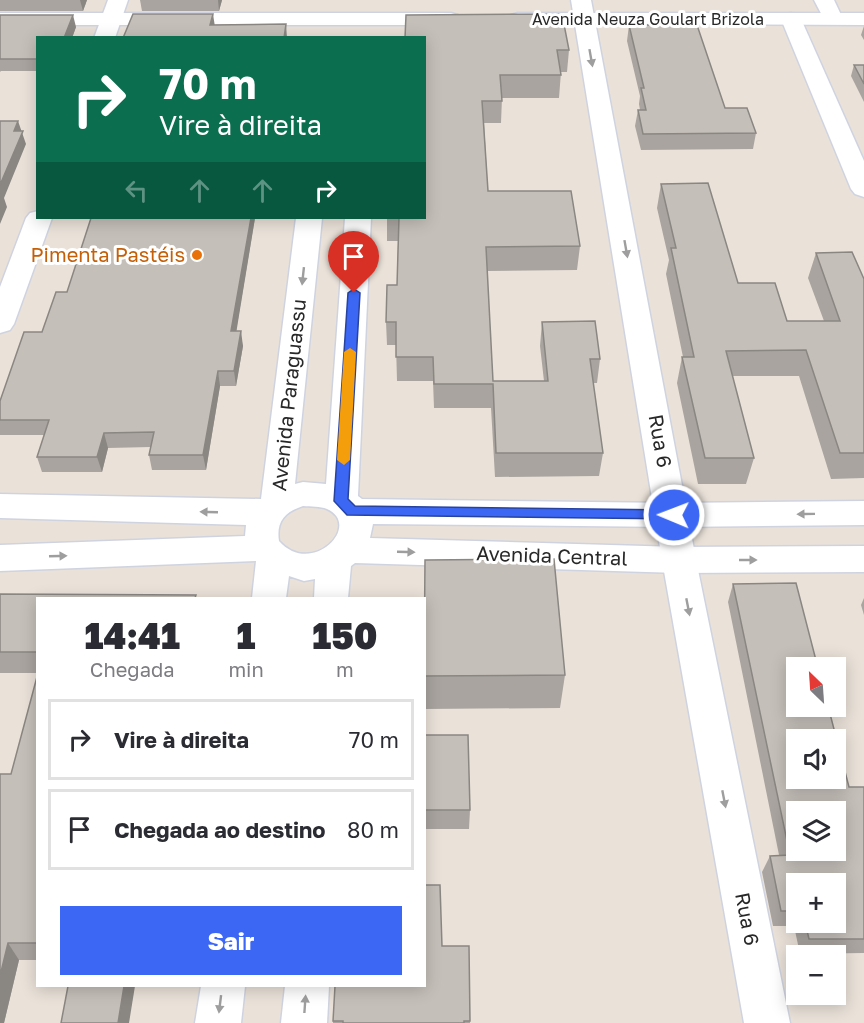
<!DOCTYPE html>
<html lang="pt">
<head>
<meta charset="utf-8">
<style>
  :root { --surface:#fff; --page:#f2f2f3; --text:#2b2b33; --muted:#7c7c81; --line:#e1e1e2; --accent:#3c67f4 }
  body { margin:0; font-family:"Golos Text",sans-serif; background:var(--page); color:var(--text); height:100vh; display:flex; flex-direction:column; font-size:22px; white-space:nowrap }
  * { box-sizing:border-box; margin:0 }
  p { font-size:20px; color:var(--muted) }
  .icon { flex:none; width:33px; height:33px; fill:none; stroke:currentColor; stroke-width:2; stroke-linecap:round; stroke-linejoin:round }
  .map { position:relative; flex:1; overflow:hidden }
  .side { position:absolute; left:36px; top:597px; width:390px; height:390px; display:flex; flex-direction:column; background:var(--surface); border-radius:0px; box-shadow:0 3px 15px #0003 }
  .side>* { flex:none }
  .top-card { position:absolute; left:36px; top:36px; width:390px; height:183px; border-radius:0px; box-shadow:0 3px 15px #0003; background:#0b6e4f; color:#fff; overflow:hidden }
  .needle { width:39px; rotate:335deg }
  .buttons { position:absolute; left:786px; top:657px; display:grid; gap:12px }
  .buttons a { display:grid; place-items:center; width:60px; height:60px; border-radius:0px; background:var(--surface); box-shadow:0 3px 15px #0003; font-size:30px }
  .pin { position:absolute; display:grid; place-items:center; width:51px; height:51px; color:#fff; margin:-62px -26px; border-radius:50% 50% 50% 0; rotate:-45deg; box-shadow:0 0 6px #0007 }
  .pin .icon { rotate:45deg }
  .me { position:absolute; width:66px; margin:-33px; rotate:271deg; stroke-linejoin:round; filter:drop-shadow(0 0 4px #0008) }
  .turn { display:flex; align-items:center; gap:21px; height:126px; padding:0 24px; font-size:27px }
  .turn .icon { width:78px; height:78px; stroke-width:2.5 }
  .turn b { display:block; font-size:42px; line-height:51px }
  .lanes { display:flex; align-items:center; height:57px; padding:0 24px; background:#0003; justify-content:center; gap:30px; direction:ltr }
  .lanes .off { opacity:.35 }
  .eta { display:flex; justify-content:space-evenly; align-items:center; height:102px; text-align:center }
  .eta b { font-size:36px; font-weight:800; line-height:42px }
  .action { display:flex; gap:12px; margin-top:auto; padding:12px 24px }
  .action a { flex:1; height:69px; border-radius:0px; background:var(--accent); color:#fff; font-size:24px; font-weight:800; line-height:69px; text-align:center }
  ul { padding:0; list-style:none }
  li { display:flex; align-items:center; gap:18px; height:81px; margin:0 12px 9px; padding:0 12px; border:3px solid var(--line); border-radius:0px }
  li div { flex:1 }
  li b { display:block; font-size:22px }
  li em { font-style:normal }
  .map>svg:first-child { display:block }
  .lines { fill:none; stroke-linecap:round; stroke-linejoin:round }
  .street-casing { stroke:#cfd3e0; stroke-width:3 }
  .secondary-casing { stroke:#cfd3e0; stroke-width:3 }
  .street { fill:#fff; fill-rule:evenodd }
  .secondary { fill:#fff; fill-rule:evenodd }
  .wall { fill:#a9a49f; fill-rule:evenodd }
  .shaded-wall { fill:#8a8682 }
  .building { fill:#c5bfb9; stroke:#8a8682; stroke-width:1.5; fill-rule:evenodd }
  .oneway { fill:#9e9e9e }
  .route { fill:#3c67f4; stroke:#27439f; stroke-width:1.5 }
  .slow { fill:#f59e0b }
  .food-dot { fill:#e8710a; stroke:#fff; stroke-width:2 }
  .labels { text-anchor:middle; stroke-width:6; stroke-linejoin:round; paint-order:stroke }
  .far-street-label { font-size:16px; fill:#282828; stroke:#fff }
  .food-label { font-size:20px; fill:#c56008; stroke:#fff; text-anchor:end }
  .street-label { font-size:20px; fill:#282828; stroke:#fff }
</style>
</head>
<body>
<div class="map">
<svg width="864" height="1023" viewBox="0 0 864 1023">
  <rect width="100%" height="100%" fill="#eae2d9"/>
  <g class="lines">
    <defs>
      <g id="street">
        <polygon points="108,0 128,0 115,38 94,38"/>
        <polygon points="571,0 591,0 696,560 790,1023 744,1023 662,560"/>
        <polygon points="814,0 834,0 843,19 840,23 826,23"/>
        <polygon points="791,13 798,15 801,19 864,161 864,197 855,194 851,189 781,19 784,15"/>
        <polygon points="38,211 38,218 52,218 14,324 10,330 0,333 0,287 26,218 30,213"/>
      </g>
      <g id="secondary">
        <polygon points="0,13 451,13 458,15 461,19 458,23 451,25 0,25"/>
        <polygon points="518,13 864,13 864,25 511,23 508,19 511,15"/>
        <path d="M296,218h26l-27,266 8,-2 23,2 19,-266h26l-13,278 4,3 311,4 191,-2v24l-191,2 -300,-3 -3,14 309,9 185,-1v26l-185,1 -324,-10 -4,3 -3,32h-34l1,-19 -11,2 -15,-5 -3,22h-34l4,-37 -256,10v-26l245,-9 1,-11 -246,-7v-24l261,5zM303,506c8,1 17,0 24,3 36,16 -15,69 -48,32 -3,-20 6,-29 24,-35z"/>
        <polygon points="201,986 245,986 241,1023 195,1023"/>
        <polygon points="285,986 329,986 327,1023 281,1023"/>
      </g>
    </defs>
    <use href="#street" class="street-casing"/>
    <use href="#secondary" class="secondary-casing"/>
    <use href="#street" class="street"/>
    <use href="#secondary" class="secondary"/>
  </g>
  <g class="wall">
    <polygon points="0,0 87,0 83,11 0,11"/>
    <polygon points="140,0 222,0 219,11 142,11"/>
    <polygon points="0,15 76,27 72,38 38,38 38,71 1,71 0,72"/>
    <polygon points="629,25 725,108 756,133 753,149 641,150 635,126 638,110 640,110 639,104 640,96 627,41"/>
    <polygon points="864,26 864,40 861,35"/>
    <polygon points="424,38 569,50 567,72 561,72 559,98 502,98 501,123 484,123 488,191 580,246 577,270 487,271 493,381 544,381 540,346 542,322 600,359 597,383 593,383 603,453 599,476 495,477 491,408 434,408 433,381 397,381 396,345 387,345 386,322 397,285 398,241 387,241 387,218"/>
    <polygon points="854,65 864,65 864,102 851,76"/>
    <polygon points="661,184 738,283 787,321 824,321 808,278 816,253 864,279 864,478 831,479 799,376 732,376 754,458 746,484 698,484 677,383 682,357 683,357 666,274 669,260 657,208"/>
    <polygon points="91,218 255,218 236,331 243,346 236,386 220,386 206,470 152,470 149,455 151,447 108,448 102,472 42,472 37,457 44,435 0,435 0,401 67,292"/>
    <polygon points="425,560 565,675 560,708 424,709"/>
    <path d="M733,584l116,203h15v166l-64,1 -6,-28h-21l-11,-54 8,-16 9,-1 -51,-253zM796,884l40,38h-40z"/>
    <polygon points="0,594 38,598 38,673 0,673"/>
    <polygon points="864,598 864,615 861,605"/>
    <polygon points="38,673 38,960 19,960 4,1023 11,774"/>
    <polygon points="424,735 470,810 469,829 424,829"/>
    <polygon points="442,946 469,946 470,1023 333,1023 333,1021"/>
  </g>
  <g class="shaded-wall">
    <polygon points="80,0 87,0 83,11"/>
    <polygon points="218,0 222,0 219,11"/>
    <polygon points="213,14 215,27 210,25"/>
    <polygon points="73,15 76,27 72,38 64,38"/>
    <polygon points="286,24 287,38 284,38"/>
    <polygon points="18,121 26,144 4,198 7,207 0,224 0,185 14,131"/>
    <polygon points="251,218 255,218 234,346 231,331"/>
    <polygon points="241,331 243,346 236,386 234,371"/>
    <polygon points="218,371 220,386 206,470 203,455"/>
    <polygon points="104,433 108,448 102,472 97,457"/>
    <polygon points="8,943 19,960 4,1023 0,1023 0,976"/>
    <polygon points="124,986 135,986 129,1023 118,1023"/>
  </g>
  <g class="building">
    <polygon points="133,14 213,14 210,25 286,24 284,38 123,38"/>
    <polygon points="562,14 569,50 557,50 561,75 500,75 502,101 482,101 488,191 571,191 580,246 486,247 493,381 548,381 542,322 595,321 600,359 590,359 603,453 496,453 493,384 434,384 433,357 396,357 396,322 386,322 387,285 397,285 399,218 424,218 424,38 405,38 406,15"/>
    <polygon points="0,15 73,15 64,38 38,38 38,59 0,59"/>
    <polygon points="629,25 697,25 725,108 747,108 756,133 643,134 638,110 646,110 641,88 644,88"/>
    <polygon points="854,65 864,65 864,84"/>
    <polygon points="0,121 18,121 14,131 23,131 0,185"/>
    <polygon points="708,183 738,283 775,283 787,321 840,321 816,253 852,252 864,279 864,453 840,453 806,350 726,351 754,458 705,458 682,357 694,357 671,248 676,248 661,184"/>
    <polygon points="91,218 251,218 231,331 241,331 234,371 218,371 203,455 149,455 154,432 104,433 97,457 37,457 49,420 0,420 0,401 24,332 42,332 56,292 67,292"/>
    <polygon points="554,559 565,675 424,676 425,560"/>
    <path d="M796,583l22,85h-22v38h32l21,81h15v152h-55l-4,-17h31v-38h-40v27h-15l-11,-55 20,-1 -57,-271zM796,740h40v38h-40zM796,812h40v38h-40z"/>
    <polygon points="0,594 196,595 195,598 38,598 38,652 0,652"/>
    <polygon points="38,673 38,943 8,943 0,976 0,774 11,774"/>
    <polygon points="424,735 468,735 470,810 424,810"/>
    <polygon points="424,885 440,885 442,946 469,946 470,1021 464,1021 464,1023 343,1023 343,1021 333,1021 335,986 424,986"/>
    <polygon points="68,986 124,986 118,1023 61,1023"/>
  </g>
  <defs><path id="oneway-solid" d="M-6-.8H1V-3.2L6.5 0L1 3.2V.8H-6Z" transform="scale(1.5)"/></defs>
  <g class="oneway">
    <use href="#oneway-solid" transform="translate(591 58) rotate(80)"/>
    <use href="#oneway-solid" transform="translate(626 249) rotate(80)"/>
    <use href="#oneway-solid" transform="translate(303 276) rotate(96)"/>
    <use href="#oneway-solid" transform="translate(209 512) rotate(-178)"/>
    <use href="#oneway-solid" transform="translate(806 514) rotate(179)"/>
    <use href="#oneway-solid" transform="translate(406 552) rotate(2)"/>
    <use href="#oneway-solid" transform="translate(58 556) rotate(-2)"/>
    <use href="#oneway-solid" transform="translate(748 560)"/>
    <use href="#oneway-solid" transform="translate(688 607) rotate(79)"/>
    <use href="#oneway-solid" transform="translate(724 799) rotate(79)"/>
    <use href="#oneway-solid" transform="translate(220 1004) rotate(97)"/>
    <use href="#oneway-solid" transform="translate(305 1004) rotate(-86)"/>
  </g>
  <polygon class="route" points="354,289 360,293 348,499 355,506 674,510 678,512 678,519 347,515 334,501 348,293"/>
  <polygon class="slow" points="350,348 356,352 350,460 344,465 337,460 344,352"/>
  <circle class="food-dot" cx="197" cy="255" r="6"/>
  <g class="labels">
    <g class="far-street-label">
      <text x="648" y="25">Avenida Neuza Goulart Brizola</text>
    </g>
    <g class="food-label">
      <text x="185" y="262">Pimenta Pastéis</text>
    </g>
    <g class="street-label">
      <text transform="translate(289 395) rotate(-84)" y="7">Avenida Paraguassu</text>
      <text transform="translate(660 441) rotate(80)" y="7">Rua 6</text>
      <text transform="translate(552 556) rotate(2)" y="7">Avenida Central</text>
      <text transform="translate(747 919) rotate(79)" y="7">Rua 6</text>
    </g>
  </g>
</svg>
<div class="buttons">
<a><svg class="needle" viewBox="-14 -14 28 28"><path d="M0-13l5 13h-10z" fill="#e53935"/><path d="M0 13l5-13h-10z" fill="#7c7c81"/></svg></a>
<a><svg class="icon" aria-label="sound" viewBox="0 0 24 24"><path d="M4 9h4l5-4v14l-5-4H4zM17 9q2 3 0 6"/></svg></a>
<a><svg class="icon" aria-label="layers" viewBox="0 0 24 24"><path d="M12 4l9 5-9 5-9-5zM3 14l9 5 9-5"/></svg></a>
<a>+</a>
<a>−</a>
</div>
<div class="pin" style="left:354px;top:293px;background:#d93025"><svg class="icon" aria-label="arrive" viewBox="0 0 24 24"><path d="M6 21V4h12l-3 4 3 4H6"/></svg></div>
<svg class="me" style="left:674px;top:515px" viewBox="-20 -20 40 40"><circle r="17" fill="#3c67f4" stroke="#fff" stroke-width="3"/><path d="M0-11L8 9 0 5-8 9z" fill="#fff"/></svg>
<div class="top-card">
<div class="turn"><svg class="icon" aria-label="right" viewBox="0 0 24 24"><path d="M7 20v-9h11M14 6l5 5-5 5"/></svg><div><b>70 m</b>Vire à direita</div></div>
<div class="lanes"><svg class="icon off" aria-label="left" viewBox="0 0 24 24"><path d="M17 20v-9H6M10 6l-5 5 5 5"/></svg><svg class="icon off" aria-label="ahead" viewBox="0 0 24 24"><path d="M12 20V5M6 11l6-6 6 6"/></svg><svg class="icon off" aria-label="ahead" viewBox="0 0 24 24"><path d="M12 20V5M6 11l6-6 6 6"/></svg><svg class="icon" aria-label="right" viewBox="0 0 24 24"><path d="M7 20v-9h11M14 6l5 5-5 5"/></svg></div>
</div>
<section class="side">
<div class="eta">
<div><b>14:41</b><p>Chegada</p></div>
<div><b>1</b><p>min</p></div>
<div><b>150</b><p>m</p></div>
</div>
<ul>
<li><svg class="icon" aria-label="right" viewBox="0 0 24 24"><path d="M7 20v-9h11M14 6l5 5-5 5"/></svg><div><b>Vire à direita</b></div><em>70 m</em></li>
<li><svg class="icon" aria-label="arrive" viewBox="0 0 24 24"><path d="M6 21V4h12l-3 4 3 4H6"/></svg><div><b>Chegada ao destino</b></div><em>80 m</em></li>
</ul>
<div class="action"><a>Sair</a></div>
</section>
</div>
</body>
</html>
